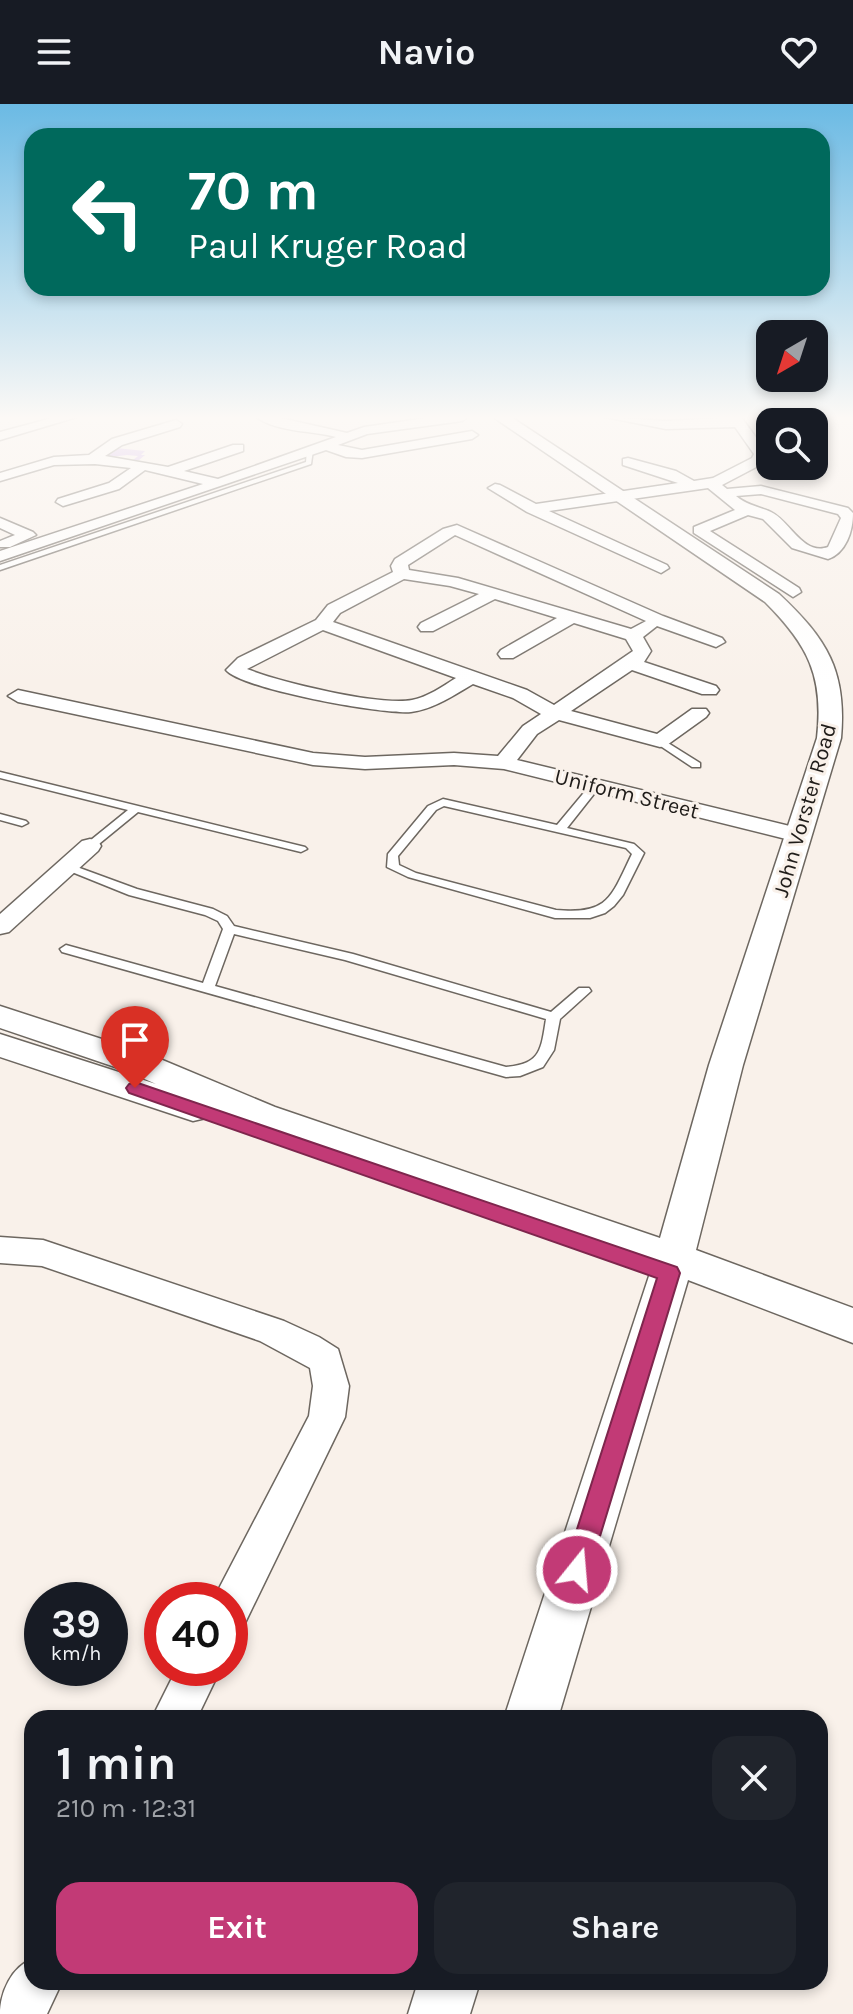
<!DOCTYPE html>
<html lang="en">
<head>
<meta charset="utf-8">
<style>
  :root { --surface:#171b24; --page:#20242c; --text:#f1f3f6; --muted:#9ea1a6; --accent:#c23a76 }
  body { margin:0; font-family:Karla,sans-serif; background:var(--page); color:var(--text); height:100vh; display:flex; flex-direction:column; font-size:30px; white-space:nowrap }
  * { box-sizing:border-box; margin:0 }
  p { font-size:26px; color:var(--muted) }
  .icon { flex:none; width:44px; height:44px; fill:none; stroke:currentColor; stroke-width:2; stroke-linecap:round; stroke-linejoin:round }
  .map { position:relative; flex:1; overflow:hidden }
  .details { position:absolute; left:24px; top:1606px; width:804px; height:280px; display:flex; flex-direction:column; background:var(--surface); border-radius:24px; box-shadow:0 4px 12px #0003 }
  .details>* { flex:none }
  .banner { position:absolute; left:24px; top:24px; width:806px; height:168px; border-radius:24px; box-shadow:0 4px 12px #0003; background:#00695c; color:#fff; overflow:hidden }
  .needle { width:52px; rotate:219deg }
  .tools { position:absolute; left:756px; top:216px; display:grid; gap:16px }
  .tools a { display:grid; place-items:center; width:72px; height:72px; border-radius:16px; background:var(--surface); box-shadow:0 4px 12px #0003; font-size:40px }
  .speed { position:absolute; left:24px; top:1478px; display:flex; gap:16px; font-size:40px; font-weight:700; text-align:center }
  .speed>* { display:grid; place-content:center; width:104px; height:104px; border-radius:50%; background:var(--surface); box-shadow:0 4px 12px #0003; line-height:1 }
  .speed small { font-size:20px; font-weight:400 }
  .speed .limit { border:12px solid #d22; background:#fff; color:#111 }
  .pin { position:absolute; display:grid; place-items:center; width:68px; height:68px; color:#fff; margin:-82px -34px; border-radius:50% 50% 50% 0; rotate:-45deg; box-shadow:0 0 8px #0007 }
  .pin .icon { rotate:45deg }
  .me { position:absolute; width:88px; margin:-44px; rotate:17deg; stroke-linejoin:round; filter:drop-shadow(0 0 6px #0008) }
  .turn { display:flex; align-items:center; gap:28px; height:168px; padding:0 32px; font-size:36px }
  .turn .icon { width:104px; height:104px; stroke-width:2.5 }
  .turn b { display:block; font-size:56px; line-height:68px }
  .round { display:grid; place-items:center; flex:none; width:84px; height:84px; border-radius:24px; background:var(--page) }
  .headline { display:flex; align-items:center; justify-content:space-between; height:136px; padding:0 32px }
  h1 { font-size:48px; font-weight:700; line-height:60px }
  .primary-button { display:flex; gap:16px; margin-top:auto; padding:16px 32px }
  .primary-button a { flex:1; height:92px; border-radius:24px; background:var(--accent); color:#fff; font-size:32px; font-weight:700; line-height:92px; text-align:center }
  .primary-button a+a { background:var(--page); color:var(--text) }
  header { display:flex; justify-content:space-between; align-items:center; height:104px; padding:0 32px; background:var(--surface); font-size:36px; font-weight:700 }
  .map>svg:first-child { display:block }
  .building { fill:#c5a0ea }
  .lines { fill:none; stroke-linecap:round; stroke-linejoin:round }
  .service-casing { stroke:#6d6760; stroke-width:3 }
  .minor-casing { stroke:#6d6760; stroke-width:3 }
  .tertiary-casing { stroke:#6d6760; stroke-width:3 }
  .service { fill:#fff; fill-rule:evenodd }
  .minor { fill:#fff; fill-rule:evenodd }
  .tertiary { fill:#fff; fill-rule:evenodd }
  .route { fill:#c23a76; stroke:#7e264d; stroke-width:2 }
  .labels { text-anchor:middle; stroke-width:6; stroke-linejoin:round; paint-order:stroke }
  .far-street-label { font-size:22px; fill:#1f1c19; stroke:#f9f1ea }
</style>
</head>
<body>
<header><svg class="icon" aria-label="menu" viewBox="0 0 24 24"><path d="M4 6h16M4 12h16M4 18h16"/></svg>Navio<svg class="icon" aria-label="heart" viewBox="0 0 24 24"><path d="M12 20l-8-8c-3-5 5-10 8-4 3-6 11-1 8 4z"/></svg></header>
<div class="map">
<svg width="853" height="1910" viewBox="0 0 853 1910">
  <rect width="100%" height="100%" fill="#f9f1ea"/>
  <polygon class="building" points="116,344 145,347 141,351 145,351 139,356 133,356 138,352 127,351 103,354"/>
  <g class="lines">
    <defs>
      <g id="service">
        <polygon points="310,344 313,346 311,360 0,466 0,461 306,358 307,346"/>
        <polygon points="660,634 700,659 700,663 692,663 656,639 655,637"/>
        <polygon points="0,668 305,743 307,745 301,748 138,708 94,744 86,744 86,740 128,706 0,674"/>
        <path d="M596,678l5,3 -34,43 67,16 10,9 -21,42 -9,11 -9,7 -15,5h-35l-147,-41 -21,-10 1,-13 40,-48 15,-7 114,26 35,-42zM444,702l182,42 6,6c-21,43 -23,61 -76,56l-140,-37 -17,-8 -1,-9 38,-46z"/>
        <polygon points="0,710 26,717 28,719 22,722 0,716"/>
        <path d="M66,759l71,26 76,20 14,7 7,10 119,28 198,58 28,-24h10l2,3 -31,28 -6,31 -11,17 -23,9 -14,1 -444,-125 -2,-3 6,-4 137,38 20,-54 -5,-8 -13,-6 -76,-20 -67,-27v-4zM234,830l111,26 201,59c-5,31 -5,45 -40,48l-291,-81z"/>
      </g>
      <g id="minor">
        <polygon points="56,313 77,313 0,336 0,328"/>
        <path d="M256,313h20l71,16 17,-6 70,-10h34l-6,4 -95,13 -29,11 24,5 110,-19 6,4 -6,4 -110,19 -16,-1 -20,-7 -326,111v-10l203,-67 -58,-14 -26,19 -56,17 -7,-4 2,-3 51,-16 22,-15 -36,-4 -41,1 -54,16v-8l54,-16 35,-2 23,-16 64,-19 6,4 -2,3 -58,18 -17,11 63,11 65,-22h10v6l-59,20 34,8 118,-42c-26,-7 -56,-4 -80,-20z"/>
        <path d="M605,313l61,4 75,-4 27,37 -6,10 -40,21 5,4 34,-3 87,22 5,5c0,18 -7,40 -25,46l-36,-11 -29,-29 -15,-4 -38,16 89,57 2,4 -8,5 -99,-64v-6l41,-17 -27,-22 -159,23 118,54 2,3 -8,5 -134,-61 -39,-24 7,-4 5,1 36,19 142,-21 -55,-18v-6l5,-1 48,13 18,10 19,-3 39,-20 2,-4 -19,-27 -69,2zM761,390l77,20 3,4 -13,29c-25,9 -38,-26 -57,-35 -13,-6 -23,-6 -35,-16z"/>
        <polygon points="0,414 33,428 36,431 10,443 0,443 0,437 15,431 0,424"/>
        <path d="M457,421l206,91 59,22 3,4 -9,5 -59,-21 -14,11 8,14 -7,11 72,24 3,4 -3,4h-14l-70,-24 -61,41 86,23 35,-25h14l3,4 -3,4 -39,28 -7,2 -101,-27 -22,14 -20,26 289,70 3,5 -3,5 -8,2 -294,-73 -50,-4 -89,4 -52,-4 -295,-63 -10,-6 10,-6 295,63 52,4 89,-4 44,3 25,-30 18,-12 -28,-16 -40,-14c-19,11 -39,25 -62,28 -27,3 -169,-23 -185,-42l12,-12 78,-38 12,-15 65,-33 -2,-6 4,-7 48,-30zM455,431l191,86 -15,8 -173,-51 -49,-8 -1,-5zM404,475l46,7 29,8 -58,29 -3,4 3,4h12l62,-32 62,19 -56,32 -3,4 3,4h12l61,-35 52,16 7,12 -79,54 -27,-15 -194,-68 7,-9zM323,526l133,48c-13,8 -28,19 -44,22 -33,6 -133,-18 -165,-31z"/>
        <polygon points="90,735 98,737 101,742 98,747 9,828 0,830 0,810 82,737"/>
        <polygon points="0,1133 43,1136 284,1217 319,1233 338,1245 349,1282 345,1313 245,1519 230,1525 230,1496 213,1496 309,1312 313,1282 310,1264 260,1237 42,1162 0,1159"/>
        <polygon points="177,1564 221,1564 197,1614 152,1614"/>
        <path d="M32,1855v23h30l-15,32h-47c0,-22 12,-47 32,-55z"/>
      </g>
      <g id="tertiary">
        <path d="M493,313h18l268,177c48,45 68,77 62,144l-98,327 -47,185 157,58v35l-165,-63 -130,438h-54l148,-451 -403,-142 -39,-17 -4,10 -13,3 -193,-64v-23l156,50 -32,-14 -124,-42v-22l148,48 127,53 385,131 49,-173 108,-327c7,-62 -9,-93 -52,-136z"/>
        <polygon points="418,1878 480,1878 470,1910 408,1910"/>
      </g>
    </defs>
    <use href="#service" class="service-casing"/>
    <use href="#minor" class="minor-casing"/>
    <use href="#tertiary" class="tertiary-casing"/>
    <use href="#service" class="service"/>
    <use href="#minor" class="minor"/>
    <use href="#tertiary" class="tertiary"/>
  </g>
  <linearGradient id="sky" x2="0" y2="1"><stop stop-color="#6bbae4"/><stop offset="0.54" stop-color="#fcf9f6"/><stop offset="1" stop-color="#fcf9f6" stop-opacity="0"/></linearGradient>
  <rect width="853" height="581" fill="url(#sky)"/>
  <polygon class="route" points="135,978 677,1163 680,1169 587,1475 577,1478 568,1475 564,1466 657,1174 129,989 126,984 129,980"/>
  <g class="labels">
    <g class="far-street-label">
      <text transform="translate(627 689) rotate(14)" y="8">Uniform Street</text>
      <text transform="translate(804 706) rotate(-74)" y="8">John Vorster Road</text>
    </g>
  </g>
</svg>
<div class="tools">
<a><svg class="needle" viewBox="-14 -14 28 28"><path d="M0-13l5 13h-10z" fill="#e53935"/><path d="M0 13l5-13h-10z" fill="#9ea1a6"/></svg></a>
<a><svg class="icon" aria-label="search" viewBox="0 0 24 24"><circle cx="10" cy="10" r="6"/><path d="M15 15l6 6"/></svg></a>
</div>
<div class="speed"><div>39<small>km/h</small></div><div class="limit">40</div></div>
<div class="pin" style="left:135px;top:984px;background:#d93025"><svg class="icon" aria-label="arrive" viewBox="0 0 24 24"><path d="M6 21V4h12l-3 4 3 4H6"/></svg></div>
<svg class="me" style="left:577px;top:1466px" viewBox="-20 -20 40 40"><circle r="17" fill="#c23a76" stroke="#fff" stroke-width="3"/><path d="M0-11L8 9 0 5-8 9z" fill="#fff"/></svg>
<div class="banner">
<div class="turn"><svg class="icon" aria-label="left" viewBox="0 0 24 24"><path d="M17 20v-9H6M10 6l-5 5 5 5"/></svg><div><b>70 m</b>Paul Kruger Road</div></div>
</div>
<section class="details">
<div class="headline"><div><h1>1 min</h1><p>210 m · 12:31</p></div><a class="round"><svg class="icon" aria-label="close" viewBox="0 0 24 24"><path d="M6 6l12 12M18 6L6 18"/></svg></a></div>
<div class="primary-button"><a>Exit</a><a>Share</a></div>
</section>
</div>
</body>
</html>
